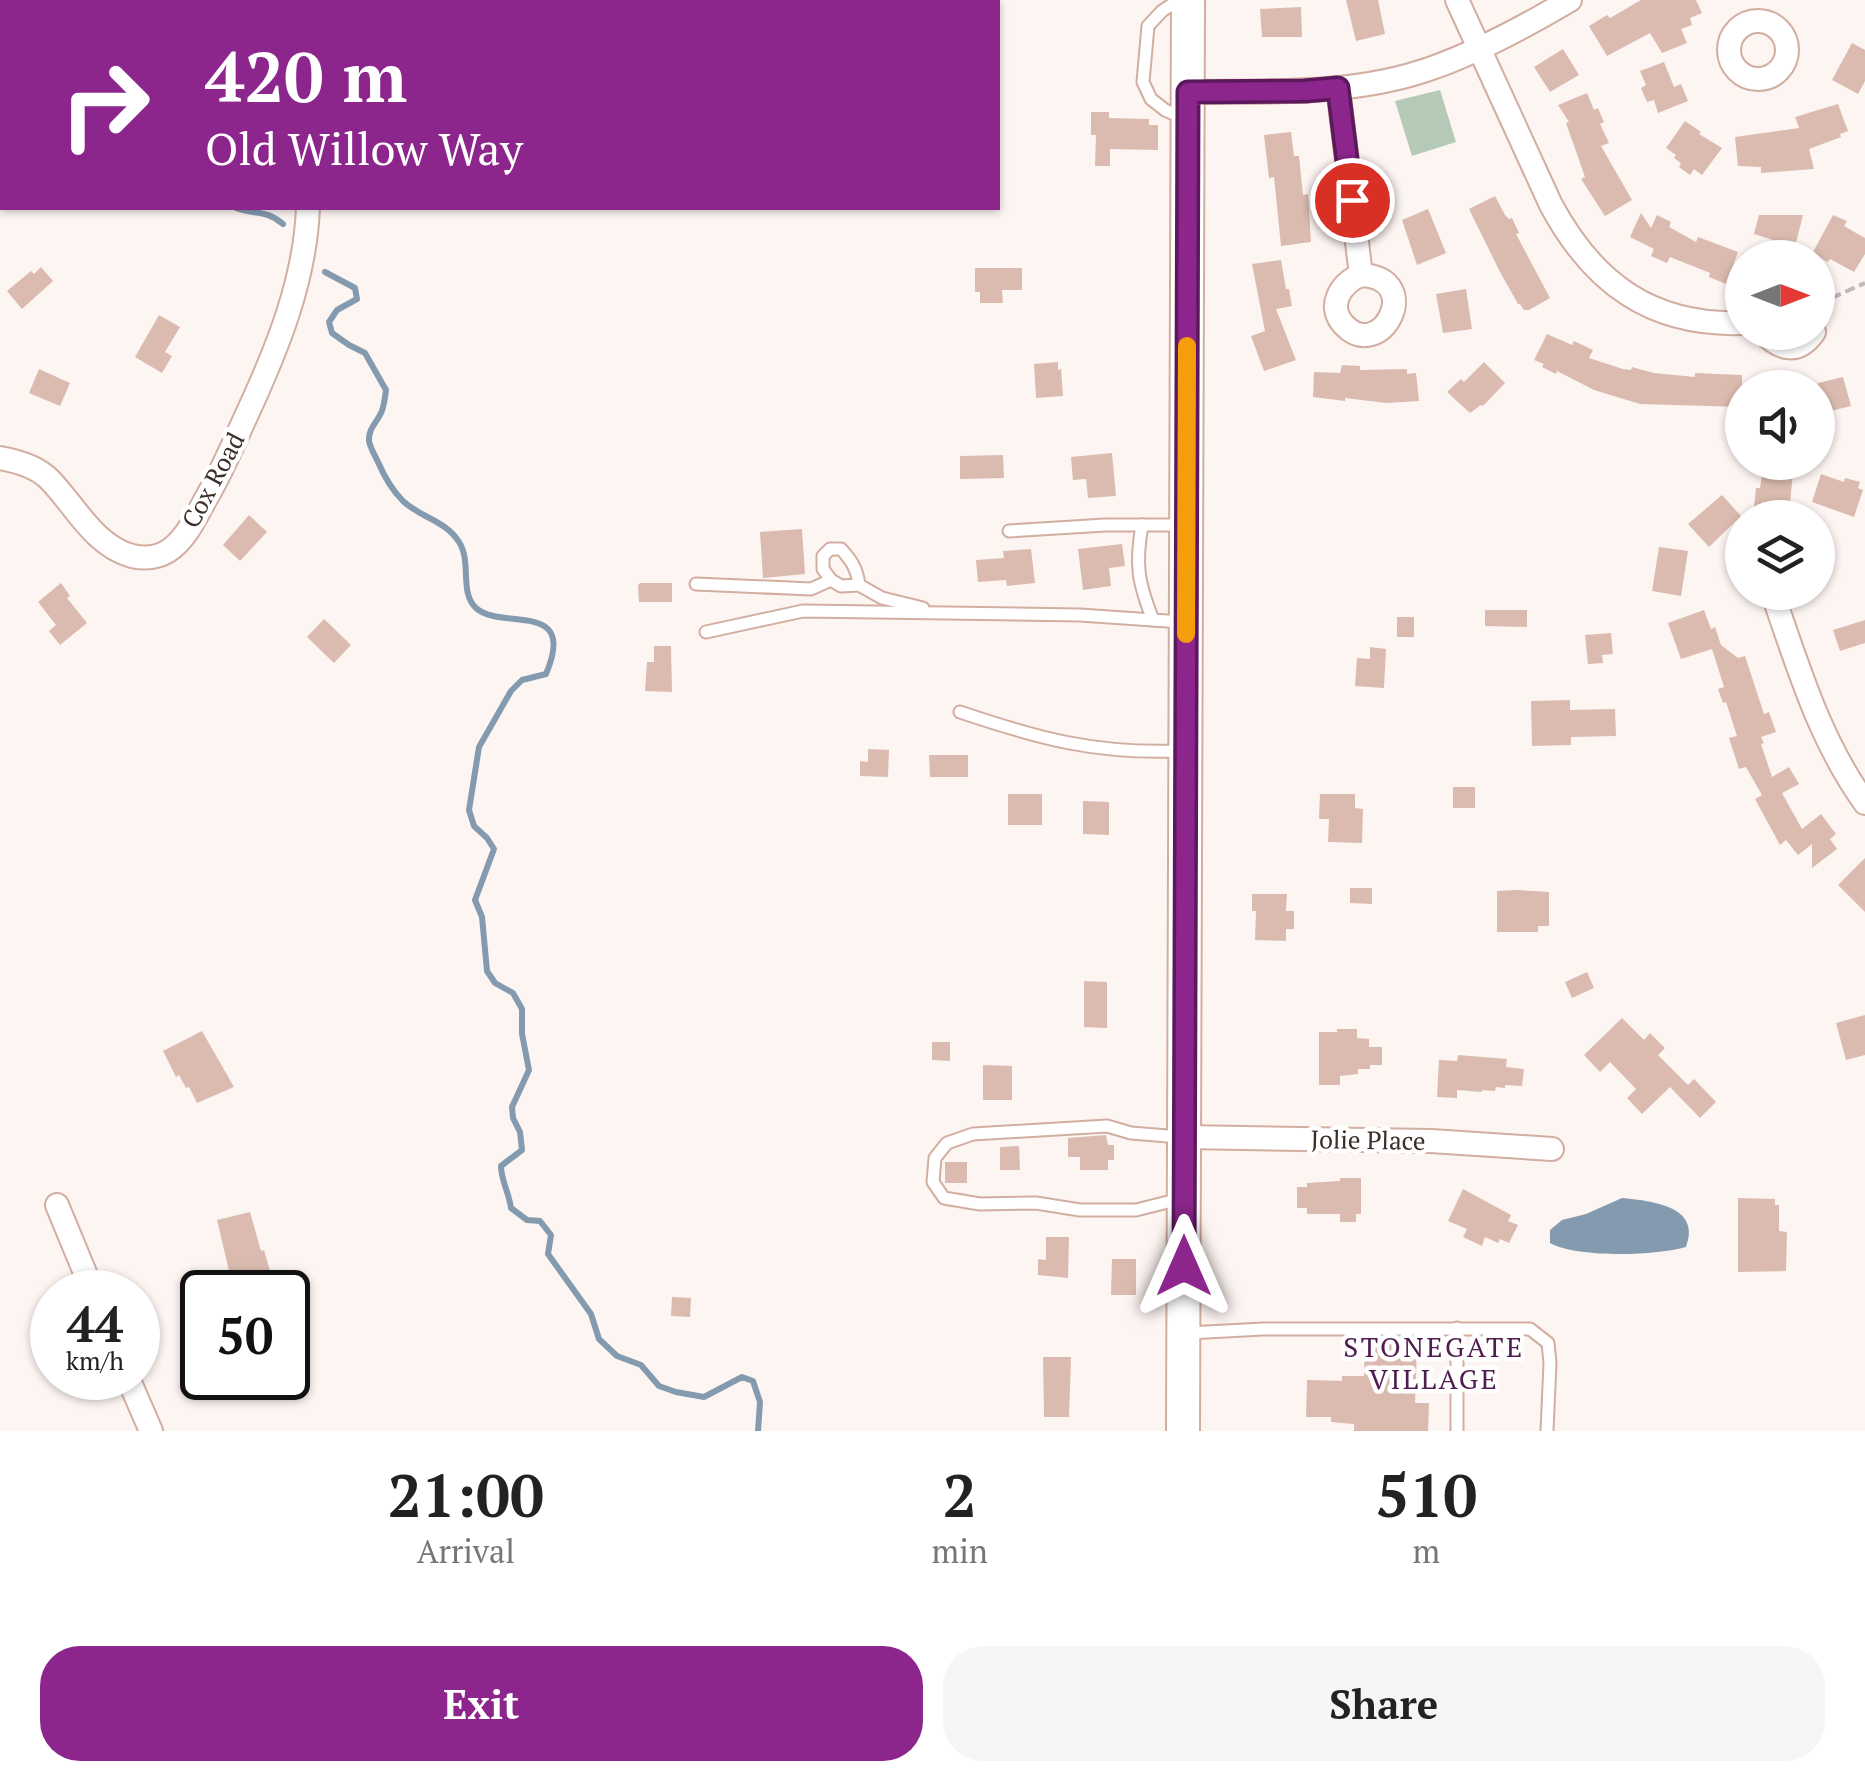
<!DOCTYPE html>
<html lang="en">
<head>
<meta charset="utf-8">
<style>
  :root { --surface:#fff; --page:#f6f6f6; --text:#222; --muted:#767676; --accent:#8c268d }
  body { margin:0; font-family:"PT Serif",serif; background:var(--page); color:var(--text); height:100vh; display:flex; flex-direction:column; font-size:38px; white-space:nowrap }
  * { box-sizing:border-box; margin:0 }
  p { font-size:32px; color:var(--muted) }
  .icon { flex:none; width:55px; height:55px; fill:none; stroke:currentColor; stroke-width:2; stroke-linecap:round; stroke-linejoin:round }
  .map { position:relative; height:1431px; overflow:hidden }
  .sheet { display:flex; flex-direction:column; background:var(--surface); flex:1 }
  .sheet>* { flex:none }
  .top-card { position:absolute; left:0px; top:0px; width:1000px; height:210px; box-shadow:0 2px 8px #0004; background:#8c268d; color:#fff; overflow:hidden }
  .needle { width:65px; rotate:90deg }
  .tools { position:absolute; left:1725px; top:240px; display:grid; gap:20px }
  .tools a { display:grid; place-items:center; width:110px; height:110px; border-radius:50%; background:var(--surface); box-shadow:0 2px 8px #0004; font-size:50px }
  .speed { position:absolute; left:30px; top:1270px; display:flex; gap:20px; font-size:50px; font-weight:700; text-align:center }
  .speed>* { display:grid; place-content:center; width:130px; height:130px; border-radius:50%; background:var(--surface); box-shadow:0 2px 8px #0004; line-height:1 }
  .speed small { font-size:25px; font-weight:400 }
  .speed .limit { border:5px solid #111; border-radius:15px; background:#fff; color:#111 }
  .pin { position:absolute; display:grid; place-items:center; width:85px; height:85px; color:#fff; margin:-42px; border:5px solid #fff; border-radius:50%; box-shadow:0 2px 10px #0007 }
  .me { position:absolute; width:110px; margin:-55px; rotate:0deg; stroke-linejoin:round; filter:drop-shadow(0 0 8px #0008) }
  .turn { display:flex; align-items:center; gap:35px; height:210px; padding:0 40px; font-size:45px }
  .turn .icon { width:130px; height:130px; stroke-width:2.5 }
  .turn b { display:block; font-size:70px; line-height:85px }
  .eta { display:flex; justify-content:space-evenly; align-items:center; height:170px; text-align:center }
  .eta b { font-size:60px; font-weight:700; line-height:70px }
  .cta { display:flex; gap:20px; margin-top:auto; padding:20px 40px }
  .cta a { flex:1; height:115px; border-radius:40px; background:var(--accent); color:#fff; font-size:40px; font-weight:700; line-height:115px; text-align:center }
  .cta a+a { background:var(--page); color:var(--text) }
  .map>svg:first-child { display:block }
  .green { fill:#b5cab6 }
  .water { fill:#849aaf }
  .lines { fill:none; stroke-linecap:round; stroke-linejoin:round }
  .stream { stroke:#849aaf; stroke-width:6 }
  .building { fill:#dbbbaf }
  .service-casing { stroke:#d2aea0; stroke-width:15 }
  .minor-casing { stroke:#d2aea0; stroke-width:26 }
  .secondary-casing { stroke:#d2aea0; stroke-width:36 }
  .path { stroke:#c2b8b5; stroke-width:4; stroke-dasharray:10 5; stroke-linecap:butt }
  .service { stroke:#fff; stroke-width:11 }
  .minor { stroke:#fff; stroke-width:22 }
  .secondary { stroke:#fff; stroke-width:32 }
  .route-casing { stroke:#5b195c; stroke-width:25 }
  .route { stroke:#8c268d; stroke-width:18 }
  .slow { stroke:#f59e0b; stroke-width:18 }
  .labels { text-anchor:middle; stroke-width:9; stroke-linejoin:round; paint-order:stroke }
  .street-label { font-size:25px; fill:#3c2e29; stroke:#fff }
  .neighbourhood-label { font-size:28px; letter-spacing:2.5px; fill:#4f1e4f; stroke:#fff }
</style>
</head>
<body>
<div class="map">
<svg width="1865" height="1431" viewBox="0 0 1865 1431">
  <rect width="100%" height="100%" fill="#fdf5f2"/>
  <polygon class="green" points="1440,90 1456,142 1412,156 1395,101"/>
  <path class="water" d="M1622,1198c30,3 80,8 64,49 -31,9 -109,11 -136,-4v-13l12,-10 24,-6z"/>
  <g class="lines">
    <g class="stream">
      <polyline points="46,0 46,2"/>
      <path d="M236,208c18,7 30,1 47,16"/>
      <path d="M325,272l30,16 2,11 -20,11 -8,12 3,11 17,12 16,8 21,37c-1,7 -2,17 -5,23 -4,9 -13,16 -12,28 1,6 6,15 9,21 6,14 14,28 25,39 18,17 42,19 56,41 13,20 0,50 17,66 25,23 102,-9 70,66l-24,6 -11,11 -32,56 -10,63 5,16 13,12 7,11 -19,51 7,17 5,54 8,12 18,10 9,16v25l7,36 -17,37 1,11 7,14 2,18 -21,16c0,14 8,27 10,42l16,12 13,1 11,14 -3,19 43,60 8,25 18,17 24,9 18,21 17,6 28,5 38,-20 11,4 7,21 -2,29"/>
    </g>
  </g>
  <g class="building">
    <polygon points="1346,0 1378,0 1385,34 1356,41"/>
    <polygon points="1641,0 1696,0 1702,13 1690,18 1692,25 1681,29 1687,43 1662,53 1650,33 1607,56 1589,26 1607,15 1610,18"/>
    <polygon points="1301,7 1302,37 1262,37 1260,9"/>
    <polygon points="1852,43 1865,50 1865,81 1858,94 1832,80"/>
    <polygon points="1563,49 1579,75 1550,92 1534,67"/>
    <polygon points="1664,62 1674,87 1681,84 1688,101 1658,113 1654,100 1647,102 1641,88 1646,85 1640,71"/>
    <polygon points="1587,93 1594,110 1598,108 1604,122 1600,124 1609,143 1601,146 1632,200 1605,216 1581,179 1585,177 1566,123 1569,122 1558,105"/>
    <polygon points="1838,104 1848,131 1840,134 1841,137 1809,149 1814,169 1761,173 1761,167 1738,166 1735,137 1799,128 1795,117"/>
    <polygon points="1091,112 1109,112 1109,118 1149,119 1149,125 1158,125 1158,150 1110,149 1110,166 1095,166 1096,135 1091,135"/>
    <polygon points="1685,121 1701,132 1699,134 1722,148 1702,175 1694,169 1690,175 1679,167 1681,163 1674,158 1676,155 1666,148"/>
    <polygon points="1291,132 1294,156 1299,156 1303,195 1308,194 1311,242 1281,246 1274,177 1269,178 1264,135"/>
    <polygon points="1495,196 1505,215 1509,219 1512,218 1519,233 1516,234 1550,298 1529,310 1524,310 1520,304 1518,304 1500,272 1469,209"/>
    <polygon points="1428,209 1446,253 1417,265 1402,220"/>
    <polygon points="1641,213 1651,228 1657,215 1671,222 1669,227 1696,242 1698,237 1738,252 1726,284 1709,277 1710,273 1670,257 1667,263 1651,256 1654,249 1630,237"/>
    <polygon points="1759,215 1803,215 1795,247 1754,234"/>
    <polygon points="1833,215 1847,221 1844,226 1865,238 1865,254 1854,272 1830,259 1828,262 1812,254"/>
    <polygon points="1281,260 1286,289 1289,289 1292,306 1276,309 1296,360 1264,371 1251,336 1265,331 1252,264"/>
    <polygon points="41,267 53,281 22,309 7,291 31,271 34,274"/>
    <polygon points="975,268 1022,268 1022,290 1002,290 1003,303 980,303 980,292 975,292"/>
    <polygon points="1466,289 1472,329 1443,333 1436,294"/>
    <polygon points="159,315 180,327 165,352 172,356 162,373 135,357"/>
    <polygon points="1547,334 1572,345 1574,341 1593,350 1589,358 1623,369 1631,370 1632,367 1654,373 1695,377 1695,373 1742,375 1742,407 1640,404 1594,390 1557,371 1556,374 1542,367 1544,364 1534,360"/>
    <polygon points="1058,362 1058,370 1061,369 1063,396 1036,398 1034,364"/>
    <polygon points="1484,362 1505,383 1483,406 1481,405 1470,413 1447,392 1461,379 1464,382"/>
    <polygon points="1342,365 1360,366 1360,370 1407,369 1407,374 1416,373 1419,401 1386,403 1345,398 1345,401 1313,397 1314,372 1340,373"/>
    <polygon points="39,369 70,383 60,406 29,393"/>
    <polygon points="1843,377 1851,406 1818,414 1818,383"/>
    <polygon points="1112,453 1116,496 1088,498 1086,479 1073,480 1071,457"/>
    <polygon points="1003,455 1004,478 960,479 960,456"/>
    <polygon points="1763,469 1793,472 1790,504 1778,503 1777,509 1754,507 1756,488 1760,488"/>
    <polygon points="1821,474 1844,482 1845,478 1860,482 1858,488 1863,490 1854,517 1812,502"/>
    <polygon points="1722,495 1741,516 1709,547 1688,524"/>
    <polygon points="249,515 267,532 240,561 223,545"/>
    <polygon points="802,529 805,574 763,578 760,532"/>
    <polygon points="1122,544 1125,566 1109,568 1111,586 1083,590 1078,549"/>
    <polygon points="1659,547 1688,551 1681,596 1652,591"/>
    <polygon points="1031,549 1035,583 1007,586 1006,580 978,582 976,560 1004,558 1003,551"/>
    <polygon points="61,583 70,596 67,598 87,623 60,645 49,631 56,625 38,602"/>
    <polygon points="641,583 672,583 672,602 639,602 638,585"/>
    <polygon points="1485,610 1527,610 1527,627 1485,626"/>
    <polygon points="1704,610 1711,629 1715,627 1721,645 1738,658 1745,656 1764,714 1769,712 1776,732 1761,737 1764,743 1761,744 1772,777 1789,767 1799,784 1782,793 1802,829 1821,814 1836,834 1830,839 1837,849 1812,868 1812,844 1798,855 1786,840 1780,845 1755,799 1762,795 1746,767 1739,769 1729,738 1737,736 1726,702 1723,703 1718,689 1724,687 1712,649 1681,659 1668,623"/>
    <rect x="1397" y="617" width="17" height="20"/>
    <polygon points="324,619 351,645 334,663 307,637"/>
    <polygon points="1865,620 1865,643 1840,651 1833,630"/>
    <polygon points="1611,633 1613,654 1602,655 1603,663 1588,664 1585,635"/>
    <polygon points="654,646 671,646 672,692 645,691 647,662 654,662"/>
    <polygon points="1370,647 1386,649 1384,688 1355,686 1357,658 1370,659"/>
    <polygon points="1570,700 1570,710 1615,709 1616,736 1571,737 1571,745 1532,746 1531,701"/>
    <polygon points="868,749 889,750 888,777 860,776 860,761 868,762"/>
    <polygon points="929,755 968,755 968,777 930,777"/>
    <rect x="1453" y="787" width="22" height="21"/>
    <rect x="1008" y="794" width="34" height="31"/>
    <polygon points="1320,794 1355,794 1355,808 1363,809 1362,843 1328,842 1329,819 1319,819"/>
    <polygon points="1083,801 1109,802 1109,835 1083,834"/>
    <polygon points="1865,858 1865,912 1838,885"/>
    <polygon points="1350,888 1372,888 1372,904 1350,903"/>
    <polygon points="1517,890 1549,892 1549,926 1538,926 1538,932 1497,932 1497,891"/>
    <polygon points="1252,894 1287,894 1286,911 1294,911 1294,929 1286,929 1286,941 1255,940 1256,911 1252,911"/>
    <polygon points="1587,972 1594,988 1572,998 1565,982"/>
    <polygon points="1084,981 1107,982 1107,1028 1084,1027"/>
    <polygon points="1865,1015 1865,1055 1846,1060 1836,1023"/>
    <polygon points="1622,1018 1644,1040 1650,1033 1665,1048 1658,1055 1688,1085 1694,1079 1716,1102 1700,1118 1670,1087 1642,1114 1627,1098 1636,1089 1610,1062 1600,1072 1584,1055"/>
    <polygon points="1337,1029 1357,1029 1357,1038 1369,1039 1369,1047 1382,1047 1382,1065 1370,1065 1370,1069 1358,1069 1358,1074 1340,1076 1340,1085 1319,1085 1319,1032 1337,1032"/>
    <polygon points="202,1031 234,1087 197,1103 189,1087 186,1088 179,1075 176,1077 163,1051"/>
    <polygon points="932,1042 950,1042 950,1061 932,1060"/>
    <polygon points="1458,1055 1507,1059 1506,1067 1524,1069 1522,1086 1505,1085 1505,1088 1496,1087 1495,1091 1482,1090 1482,1092 1457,1090 1457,1098 1437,1097 1439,1060 1457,1061"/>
    <polygon points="983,1065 1012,1066 1012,1100 983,1100"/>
    <polygon points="1106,1135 1108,1145 1114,1145 1114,1160 1108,1160 1108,1170 1080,1170 1080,1157 1068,1157 1068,1138"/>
    <polygon points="1019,1146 1020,1170 1000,1170 1000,1147"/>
    <rect x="945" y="1162" width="22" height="21"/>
    <polygon points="1340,1178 1361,1178 1361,1214 1356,1214 1356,1222 1340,1222 1340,1214 1307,1214 1307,1208 1297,1208 1297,1187 1307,1187 1307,1183 1340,1181"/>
    <polygon points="1463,1189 1511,1215 1508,1221 1518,1225 1509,1243 1500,1239 1498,1243 1485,1237 1482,1246 1463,1237 1467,1229 1448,1221"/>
    <polygon points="1738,1198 1775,1199 1775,1205 1779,1205 1779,1231 1787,1232 1786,1271 1738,1272"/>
    <polygon points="250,1212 261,1251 264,1250 270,1271 261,1273 265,1290 234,1292 217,1220"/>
    <polygon points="1046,1237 1069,1237 1068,1278 1038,1275 1038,1259 1046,1260"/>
    <polygon points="1112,1259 1136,1259 1136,1295 1111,1295"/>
    <polygon points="672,1297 691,1298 690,1317 671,1316"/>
    <polygon points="1384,1339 1414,1340 1414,1348 1417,1348 1415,1403 1429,1403 1428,1431 1354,1431 1354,1424 1331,1422 1331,1417 1306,1417 1307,1380 1342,1381 1342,1376 1364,1376 1365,1347 1384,1348"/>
    <polygon points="1043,1357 1071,1357 1069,1417 1044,1417"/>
  </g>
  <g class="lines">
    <defs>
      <g id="service">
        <polyline points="1179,0 1162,11 1148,26 1143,82 1151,99 1165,110 1185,119"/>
        <path d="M1142,525c-7,40 -4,57 11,95"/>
        <polyline points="1009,531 1105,525 1182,525"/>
        <polyline points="696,584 811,589 831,580"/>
        <path d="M859,585c-2,-16 -7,-24 -18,-36h-11l-7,7v13l8,11 10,6 18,-1 23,13 41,10"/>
        <polyline points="706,632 803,611 1080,615 1182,622"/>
        <path d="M960,712c80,27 135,42 220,39"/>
        <polyline points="1180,1199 1136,1210 1080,1210 1036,1203 980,1204 944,1198 933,1182 935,1158 947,1143 973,1134 1107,1126 1131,1133 1180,1137"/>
        <polyline points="1188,1333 1263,1329 1530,1329 1548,1343 1550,1363 1547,1431"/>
        <polyline points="1457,1431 1457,1328"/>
      </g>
      <g id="minor">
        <path d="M1457,0l94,205c42,78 100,121 191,118"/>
        <polyline points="373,2 375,0"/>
        <circle cx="1758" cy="50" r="29"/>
        <path d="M1338,88l23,187c-20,8 -35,31 -17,50 37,39 82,-47 17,-50"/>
        <path d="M1188,92c81,-1 166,4 244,-24 48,-17 94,-42 138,-68"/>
        <path d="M1763,332c17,18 35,23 51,0"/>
        <path d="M0,458c17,3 36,8 49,21 25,25 45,67 83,77 13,3 25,2 36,-5 19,-12 29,-37 40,-56 15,-26 27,-55 40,-83 30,-65 57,-132 60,-204"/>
        <path d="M1772,592c26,74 47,147 93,211"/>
        <polyline points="1184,1137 1431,1141 1552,1149"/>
        <polyline points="57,1205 93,1292"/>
        <polyline points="128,1378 151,1431"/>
      </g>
      <polyline id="secondary" points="1183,1431 1188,0"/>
    </defs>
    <use href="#service" class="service-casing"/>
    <use href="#minor" class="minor-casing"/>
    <use href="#secondary" class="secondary-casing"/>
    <polyline class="path" points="1818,304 1865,283"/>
    <use href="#service" class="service"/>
    <use href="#minor" class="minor"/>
    <use href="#secondary" class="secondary"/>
  </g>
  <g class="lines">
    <defs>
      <polyline id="route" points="1184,1266 1188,92 1305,91 1338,88 1352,200"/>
    </defs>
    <use href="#route" class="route-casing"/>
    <use href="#route" class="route"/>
    <polyline class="slow" points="1186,634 1187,346"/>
  </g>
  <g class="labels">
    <g class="street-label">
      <text transform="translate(213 480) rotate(-62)" y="9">Cox Road</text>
      <text transform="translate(1368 1140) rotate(1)" y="9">Jolie Place</text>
    </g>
    <g class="neighbourhood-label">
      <text x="1434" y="1357">STONEGATE<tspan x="1434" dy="32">VILLAGE</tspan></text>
    </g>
  </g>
</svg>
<div class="tools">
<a><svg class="needle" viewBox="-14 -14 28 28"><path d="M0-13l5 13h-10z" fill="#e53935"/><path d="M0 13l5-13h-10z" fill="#767676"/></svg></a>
<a><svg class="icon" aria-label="sound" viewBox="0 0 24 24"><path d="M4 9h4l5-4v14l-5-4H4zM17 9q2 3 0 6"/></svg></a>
<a><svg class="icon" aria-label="layers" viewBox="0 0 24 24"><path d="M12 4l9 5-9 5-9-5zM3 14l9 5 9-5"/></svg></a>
</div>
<div class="speed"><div>44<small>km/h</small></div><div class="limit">50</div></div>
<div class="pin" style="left:1352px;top:200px;background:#d93025"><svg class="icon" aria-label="arrive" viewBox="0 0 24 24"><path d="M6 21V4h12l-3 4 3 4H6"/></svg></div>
<svg class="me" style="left:1184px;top:1266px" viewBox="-20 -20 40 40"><path d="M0-17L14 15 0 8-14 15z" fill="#8c268d" stroke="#fff" stroke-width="4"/></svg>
<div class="top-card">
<div class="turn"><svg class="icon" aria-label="right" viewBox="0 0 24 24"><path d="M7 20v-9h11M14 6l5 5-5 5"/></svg><div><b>420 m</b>Old Willow Way</div></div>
</div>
</div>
<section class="sheet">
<div class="eta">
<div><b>21:00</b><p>Arrival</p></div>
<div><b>2</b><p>min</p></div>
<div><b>510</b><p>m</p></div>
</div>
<div class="cta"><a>Exit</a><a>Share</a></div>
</section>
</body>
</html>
